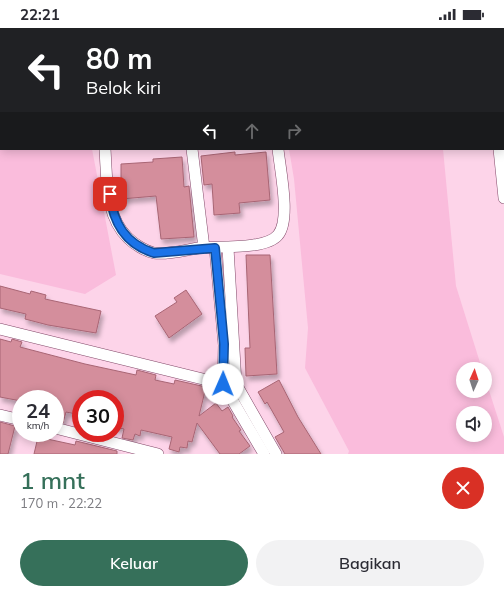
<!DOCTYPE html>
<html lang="id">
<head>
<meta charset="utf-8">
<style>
  :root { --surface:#fff; --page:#f2f2f3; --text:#2b2b33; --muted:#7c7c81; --accent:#36705a }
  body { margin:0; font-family:Mulish,sans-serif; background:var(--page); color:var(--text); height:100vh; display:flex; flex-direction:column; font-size:15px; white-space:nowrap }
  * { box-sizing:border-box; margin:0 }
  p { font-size:13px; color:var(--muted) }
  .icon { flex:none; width:22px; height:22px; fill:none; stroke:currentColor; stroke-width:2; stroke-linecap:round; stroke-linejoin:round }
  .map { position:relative; height:426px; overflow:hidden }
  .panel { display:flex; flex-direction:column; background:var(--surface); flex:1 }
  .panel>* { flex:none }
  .hud { position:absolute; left:0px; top:0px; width:504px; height:122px; box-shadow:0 2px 10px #0003; background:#202124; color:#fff; overflow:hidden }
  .needle { width:26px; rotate:3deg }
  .tools { position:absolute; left:456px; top:334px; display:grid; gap:8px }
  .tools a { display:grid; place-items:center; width:36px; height:36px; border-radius:50%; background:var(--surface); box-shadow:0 2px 10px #0003; font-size:20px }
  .speed { position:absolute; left:12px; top:362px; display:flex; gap:8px; font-size:20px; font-weight:700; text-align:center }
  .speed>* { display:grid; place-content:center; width:52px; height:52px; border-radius:50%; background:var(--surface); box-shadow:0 2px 10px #0003; line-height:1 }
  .speed small { font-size:10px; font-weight:400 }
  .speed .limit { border:6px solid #d22; background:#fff; color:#111 }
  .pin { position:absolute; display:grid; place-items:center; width:34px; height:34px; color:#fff; margin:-17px; border-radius:8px; box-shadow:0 2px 6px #0006 }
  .me { position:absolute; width:44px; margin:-22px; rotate:1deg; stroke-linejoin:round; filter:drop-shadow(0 0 3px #0008) }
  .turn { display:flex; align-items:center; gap:14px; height:84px; padding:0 20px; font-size:18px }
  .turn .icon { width:52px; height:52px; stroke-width:2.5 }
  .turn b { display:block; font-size:28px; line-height:34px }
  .lanes { display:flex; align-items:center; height:38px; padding:0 20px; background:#0003; justify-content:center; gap:20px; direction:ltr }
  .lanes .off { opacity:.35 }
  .round { display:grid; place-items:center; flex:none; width:42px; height:42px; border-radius:21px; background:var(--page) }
  .summary { display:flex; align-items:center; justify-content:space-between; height:68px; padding:0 20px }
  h1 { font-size:24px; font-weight:600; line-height:30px; color:var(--accent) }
  .action { display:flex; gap:8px; margin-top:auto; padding:8px 20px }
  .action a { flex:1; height:46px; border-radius:24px; background:var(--accent); color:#fff; font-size:16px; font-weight:600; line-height:46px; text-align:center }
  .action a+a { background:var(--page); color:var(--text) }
  .status { display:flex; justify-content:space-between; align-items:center; height:28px; padding:0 20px; background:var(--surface); direction:ltr }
  .status svg { height:11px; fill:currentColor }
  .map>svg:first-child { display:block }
  .green { fill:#fabcdc; fill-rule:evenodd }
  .building { fill:#d48e9c; stroke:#a86574; filter:url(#shadow) }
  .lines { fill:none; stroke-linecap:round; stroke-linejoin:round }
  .minor-casing { stroke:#824969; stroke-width:12 }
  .minor { stroke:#fff; stroke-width:11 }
  .route-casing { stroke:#114b97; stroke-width:10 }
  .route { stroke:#1a73e8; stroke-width:7 }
</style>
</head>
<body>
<div class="status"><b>22:21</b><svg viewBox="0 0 49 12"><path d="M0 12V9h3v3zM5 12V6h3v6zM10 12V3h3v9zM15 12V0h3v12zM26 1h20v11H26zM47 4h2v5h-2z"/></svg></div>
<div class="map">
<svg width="504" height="426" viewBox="0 0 504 426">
  <defs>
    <filter id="shadow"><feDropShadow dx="2.5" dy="4.5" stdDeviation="2" flood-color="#0004"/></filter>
  </defs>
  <rect width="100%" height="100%" fill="#fdd4e9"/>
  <g class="green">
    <polygon points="0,0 69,0 1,1 1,121 92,121 116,247 85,266 0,246"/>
    <rect x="268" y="0" width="164" height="1"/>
    <path d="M289,121h154l13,137 26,83h-19v22h22v-13l19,59v17h-156l1,-3 -44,-83 3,-40 -14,-149zM463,385h22v22h-22z"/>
  </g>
  <g class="building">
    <polygon points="235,124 235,127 266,124 270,172 239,175 240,185 214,187 212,156 204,157 201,128"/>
    <polygon points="182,129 184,159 189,158 194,209 161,211 156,168 121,171 121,136 153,134 153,131"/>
    <polygon points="246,227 270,227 277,346 246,348 245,320 250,320"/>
    <polygon points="0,258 30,266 31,263 46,267 45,271 101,283 96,305 48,297 25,291 26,286 0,280"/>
    <polygon points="186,262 202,286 169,310 155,288 177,274 174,270"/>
    <polygon points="0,311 11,314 12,311 22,314 20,319 85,336 136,347 137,342 156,347 155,352 174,356 175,352 206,359 199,388 216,375 222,383 228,379 233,388 232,389 241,402 239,403 250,418 239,426 220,426 197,395 192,414 188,413 187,420 180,419 179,424 169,421 172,409 141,402 140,408 135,406 133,412 122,410 124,401 115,399 115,371 81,371 81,387 66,384 63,395 55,393 55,371 21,371 21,373 0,369"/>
    <polygon points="279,352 298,389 321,426 285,426 275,409 284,404 267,374 265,376 258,364"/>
    <polygon points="0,394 15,398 8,426 0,426"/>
    <polygon points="38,409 75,417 76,413 117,423 117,426 34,426"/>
  </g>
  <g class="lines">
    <defs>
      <g id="minor">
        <polyline points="82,0 82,1"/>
        <polyline points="170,0 170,1"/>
        <polyline points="256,0 256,1"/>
        <polyline points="488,0 488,1"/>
        <polyline points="503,91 504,91"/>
        <path d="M105,121c2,29 0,67 23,89 6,6 17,13 26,15 14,2 31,-3 45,-5 18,-2 67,2 79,-13 13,-15 2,-66 0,-86"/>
        <polyline points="192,121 204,220"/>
        <polyline points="499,121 504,170"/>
        <polyline points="215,220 224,317 223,356 264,426"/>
        <polyline points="228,220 236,356 276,426"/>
        <polyline points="0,301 223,356 236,356"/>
        <polyline points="0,387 21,392"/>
        <polyline points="55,400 158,426"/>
      </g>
    </defs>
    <use href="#minor" class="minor-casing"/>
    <use href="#minor" class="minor"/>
  </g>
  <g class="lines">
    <defs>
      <path id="route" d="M110,166c3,29 15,50 44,59l61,-5 9,96 -1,40"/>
    </defs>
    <use href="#route" class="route-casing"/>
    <use href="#route" class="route"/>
  </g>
</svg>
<div class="tools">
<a><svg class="needle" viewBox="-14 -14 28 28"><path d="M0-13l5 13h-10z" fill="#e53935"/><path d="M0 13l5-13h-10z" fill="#7c7c81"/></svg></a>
<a><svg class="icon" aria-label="sound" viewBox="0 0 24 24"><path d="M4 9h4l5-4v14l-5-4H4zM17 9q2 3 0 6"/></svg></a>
</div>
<div class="speed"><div>24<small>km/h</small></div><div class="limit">30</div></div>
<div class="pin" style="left:110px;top:166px;background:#d93025"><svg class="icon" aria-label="arrive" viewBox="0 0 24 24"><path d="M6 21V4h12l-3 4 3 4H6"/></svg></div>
<svg class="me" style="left:223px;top:356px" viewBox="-20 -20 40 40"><circle r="19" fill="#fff"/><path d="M0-13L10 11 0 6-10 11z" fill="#1a73e8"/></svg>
<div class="hud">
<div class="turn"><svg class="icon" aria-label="left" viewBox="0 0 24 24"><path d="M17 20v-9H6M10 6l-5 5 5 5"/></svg><div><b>80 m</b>Belok kiri</div></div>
<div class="lanes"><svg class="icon" aria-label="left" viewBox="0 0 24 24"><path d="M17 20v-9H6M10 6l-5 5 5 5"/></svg><svg class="icon off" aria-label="ahead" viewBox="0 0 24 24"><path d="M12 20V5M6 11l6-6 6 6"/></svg><svg class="icon off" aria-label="right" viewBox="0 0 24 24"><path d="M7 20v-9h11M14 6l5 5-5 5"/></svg></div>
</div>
</div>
<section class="panel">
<div class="summary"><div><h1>1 mnt</h1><p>170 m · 22:22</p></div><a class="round" style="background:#d93025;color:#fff"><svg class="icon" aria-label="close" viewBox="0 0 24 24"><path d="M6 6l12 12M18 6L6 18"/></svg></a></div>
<div class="action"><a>Keluar</a><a>Bagikan</a></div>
</section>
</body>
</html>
